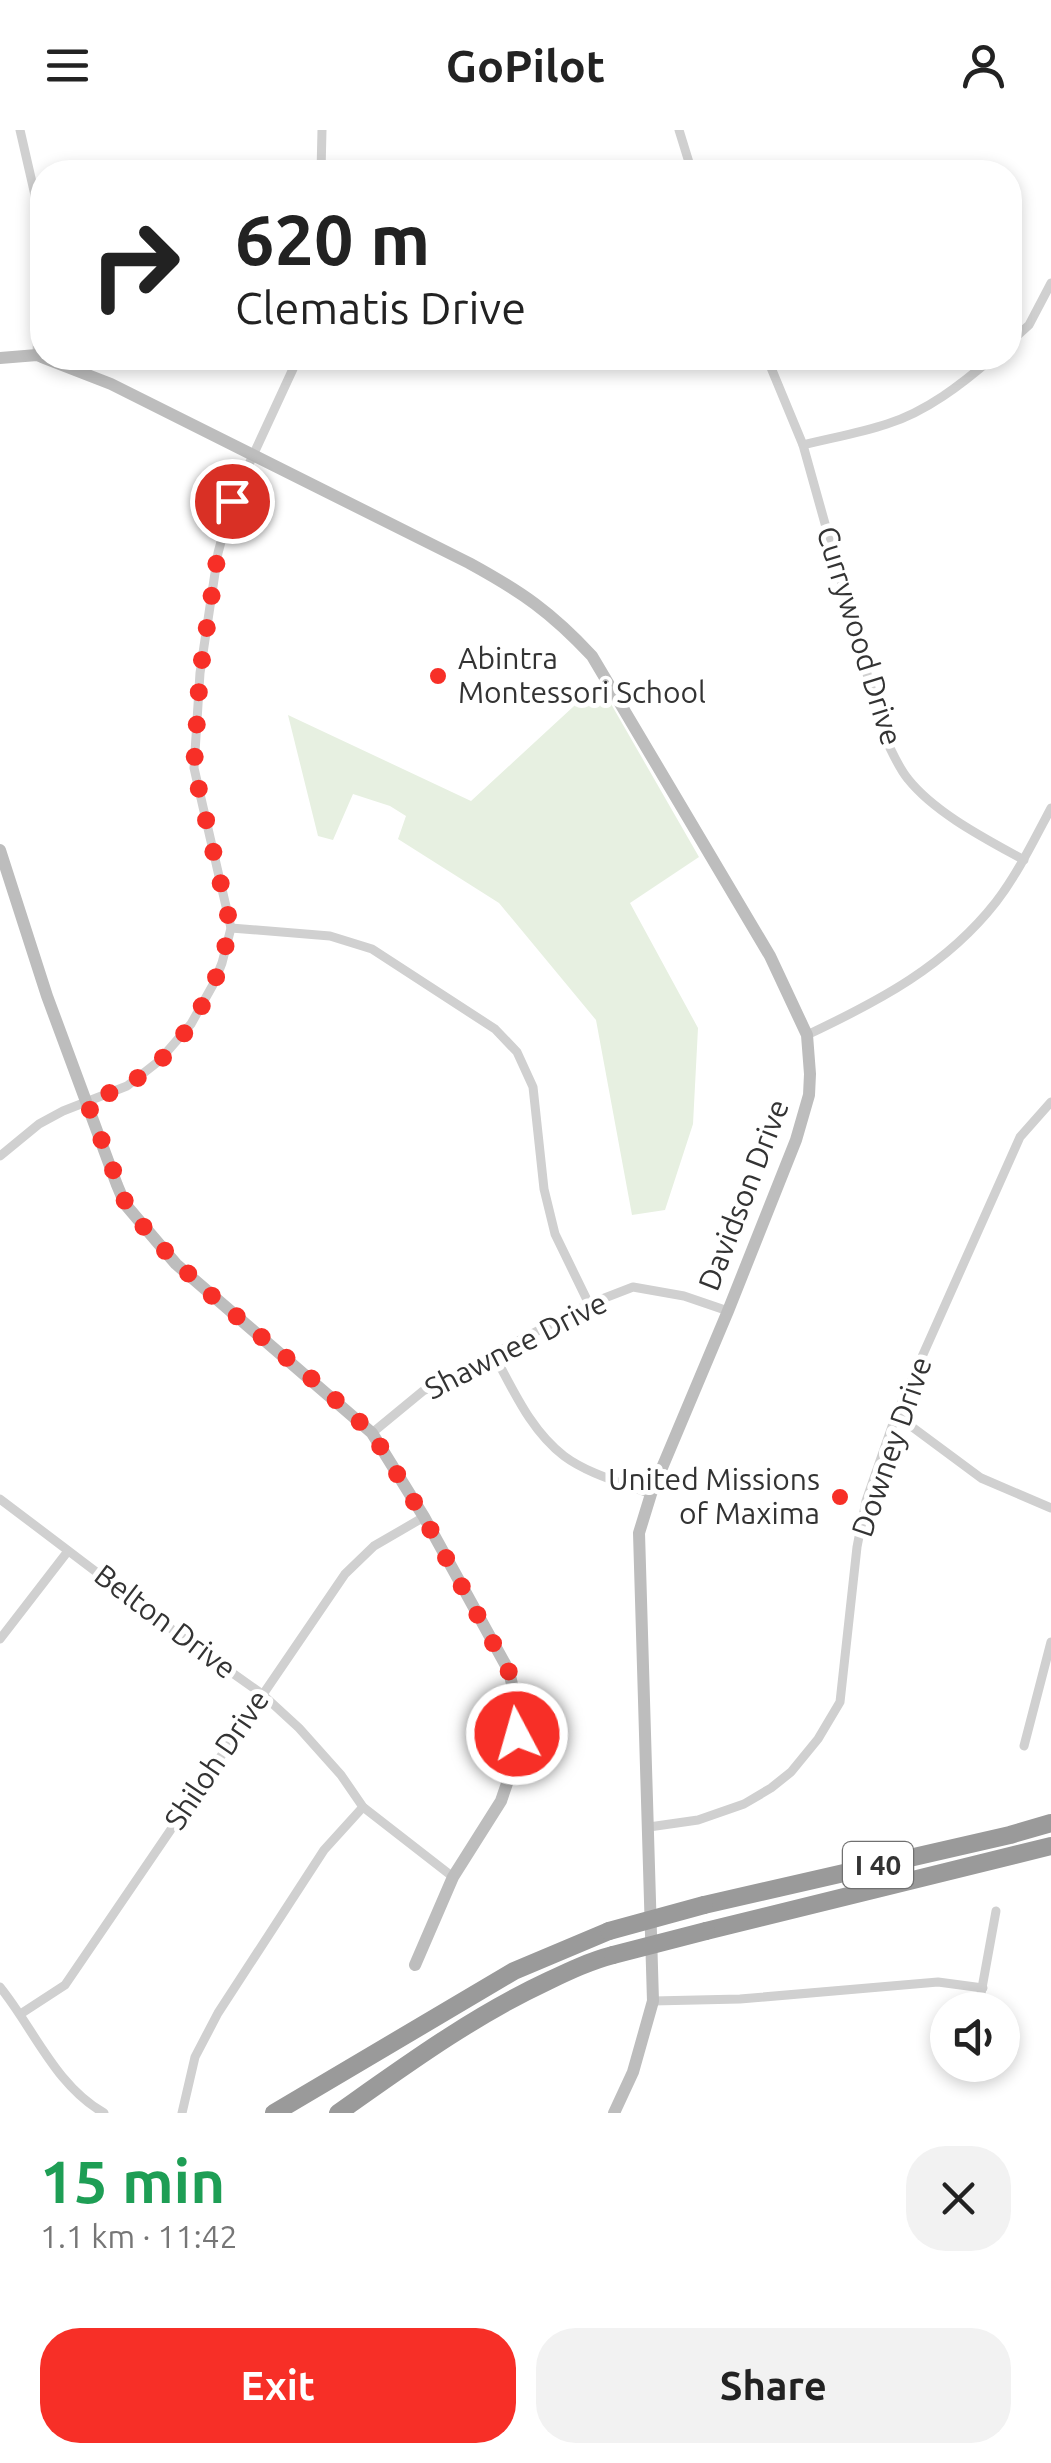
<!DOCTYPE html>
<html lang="en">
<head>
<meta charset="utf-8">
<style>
  :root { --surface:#fff; --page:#f2f2f2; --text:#222; --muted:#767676; --accent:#f72f27 }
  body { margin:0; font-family:Ubuntu,sans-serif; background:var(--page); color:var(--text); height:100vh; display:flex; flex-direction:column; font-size:38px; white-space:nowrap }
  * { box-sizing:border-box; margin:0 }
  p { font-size:32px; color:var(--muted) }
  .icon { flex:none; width:55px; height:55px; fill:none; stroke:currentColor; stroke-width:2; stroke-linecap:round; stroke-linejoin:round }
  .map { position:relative; height:1983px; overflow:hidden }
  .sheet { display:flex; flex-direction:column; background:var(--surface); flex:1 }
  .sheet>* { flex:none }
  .banner { position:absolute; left:30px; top:30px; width:992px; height:210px; border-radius:40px; box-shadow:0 5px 15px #0003; background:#fff; color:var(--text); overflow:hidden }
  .controls { position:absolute; left:930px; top:1862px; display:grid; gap:20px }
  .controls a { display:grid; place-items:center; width:90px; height:90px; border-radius:50%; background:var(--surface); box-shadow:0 5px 15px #0003; font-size:50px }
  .pin { position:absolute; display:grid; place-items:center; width:85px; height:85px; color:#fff; margin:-42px; border:5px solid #fff; border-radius:50%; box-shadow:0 2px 10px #0007 }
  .me { position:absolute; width:110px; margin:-55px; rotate:354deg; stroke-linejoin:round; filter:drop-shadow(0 0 8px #0008) }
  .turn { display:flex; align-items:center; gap:35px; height:210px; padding:0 40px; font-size:45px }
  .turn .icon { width:130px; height:130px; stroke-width:2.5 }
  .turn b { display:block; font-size:70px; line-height:85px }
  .round { display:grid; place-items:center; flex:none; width:105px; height:105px; border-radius:40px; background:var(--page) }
  .overview { display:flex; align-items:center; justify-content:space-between; height:170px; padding:0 40px }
  h1 { font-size:60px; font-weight:700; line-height:75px; color:#1e9e55 }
  .cta { display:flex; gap:20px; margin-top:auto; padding:20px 40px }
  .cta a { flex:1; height:115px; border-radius:40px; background:var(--accent); color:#fff; font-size:40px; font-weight:700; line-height:115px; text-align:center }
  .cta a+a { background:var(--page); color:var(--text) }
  header { display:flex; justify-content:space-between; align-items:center; height:130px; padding:0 40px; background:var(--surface); font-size:45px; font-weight:700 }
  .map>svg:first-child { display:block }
  .green { fill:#e7f0e1 }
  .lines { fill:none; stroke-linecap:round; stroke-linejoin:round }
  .street { stroke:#d0d0d0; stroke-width:9 }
  .secondary { stroke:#bdbdbd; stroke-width:12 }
  .highway { stroke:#9a9a9a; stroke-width:18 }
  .highway-bridge { stroke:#9a9a9a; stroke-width:18 }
  .route { stroke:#f72f27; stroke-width:18; stroke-dasharray:0 32.4 }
  .poi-dot { fill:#f72f27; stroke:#fff; stroke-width:4 }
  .labels { text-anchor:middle; stroke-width:10; stroke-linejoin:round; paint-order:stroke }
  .shield { fill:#fff; stroke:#707070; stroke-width:2.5 }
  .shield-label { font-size:28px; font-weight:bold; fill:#333 }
  .street-label { font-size:30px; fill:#333; stroke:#fff }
  .poi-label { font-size:30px; fill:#333; stroke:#fff; text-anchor:start }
</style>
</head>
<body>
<header><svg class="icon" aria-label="menu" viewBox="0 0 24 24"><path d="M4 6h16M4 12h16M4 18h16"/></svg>GoPilot<svg class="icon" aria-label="person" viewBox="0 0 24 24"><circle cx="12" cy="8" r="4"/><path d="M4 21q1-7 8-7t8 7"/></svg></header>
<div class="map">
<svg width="1051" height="1983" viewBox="0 0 1051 1983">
  <rect width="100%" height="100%" fill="#fff"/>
  <polygon class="green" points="599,553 699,727 630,773 698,898 693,994 665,1080 632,1085 596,890 499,773 398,709 406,686 390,676 353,664 333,710 318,706 288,585 471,671"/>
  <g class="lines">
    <g class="street">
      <polyline points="20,0 37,74 40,109 37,225"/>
      <polyline points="679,0 692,42"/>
      <polyline points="321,42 322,0"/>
      <polyline points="1010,212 1029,195 1051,153"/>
      <path d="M767,228l36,87 82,293c7,13 13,29 23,41 27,34 78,60 116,81"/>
      <path d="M803,315c28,-7 57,-12 84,-21 39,-12 75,-40 105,-66"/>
      <polyline points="231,798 330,806 372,819 495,899 517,922 533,957 544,1059 555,1104 589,1174"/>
      <path d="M807,905c72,-34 139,-69 189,-133 22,-29 38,-62 55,-94"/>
      <polyline points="0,1026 39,994 63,981 127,956 159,931 191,894 214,853 222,833 231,798 194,638 200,543 218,423 232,371 298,228"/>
      <path d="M493,1223c20,36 37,77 71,103 24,18 59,27 87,38"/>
      <polyline points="896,1285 981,1348 1051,1378"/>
      <polyline points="372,1303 423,1261 589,1174 633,1157 684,1166 728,1181"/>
      <polyline points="0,1369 186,1510 262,1564 299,1598 341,1645 363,1677 453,1747"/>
      <polyline points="0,1509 68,1421"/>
      <polyline points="1024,1616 1051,1512"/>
      <polyline points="649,1697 698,1690 744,1674 771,1658 791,1642 818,1609 840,1572 857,1417 866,1371 896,1285 1020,1007 1051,972"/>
      <path d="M0,1857c34,42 55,98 104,126"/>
      <polyline points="653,1871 740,1869 938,1852 983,1858"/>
      <polyline points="978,1880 996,1781"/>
      <polyline points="22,1883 65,1855 345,1444 374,1416 424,1387"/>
      <polyline points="182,1983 195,1927 218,1883 324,1720 363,1677"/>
    </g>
    <g class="secondary">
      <polyline points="0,228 37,225 42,227"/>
      <path d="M44,228l67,26 358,179c53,29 82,49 123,93l178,300 37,79 3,39 -1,21 -13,45 -68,171 -77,183 -12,39 14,468 -20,71 -19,41"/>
      <polyline points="0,720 47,866 117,1055 125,1074 136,1087 176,1134 372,1303 424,1387 509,1541 518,1581 516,1627 501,1671 453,1747 415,1835"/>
    </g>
    <g class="highway">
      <polyline points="704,1775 1010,1705 1051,1693"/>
      <polyline points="706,1801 1051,1716"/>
      <polyline points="274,1983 514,1841 609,1801"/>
      <path d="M338,1983c68,-48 135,-97 210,-132 21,-10 42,-20 65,-26"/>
    </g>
    <g class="highway-bridge">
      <polyline points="609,1801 704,1775"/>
      <polyline points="613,1825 706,1801"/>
    </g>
  </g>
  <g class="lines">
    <polyline class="route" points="232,371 218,423 200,543 194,638 231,798 214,854 194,890 180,909 160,931 127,956 87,972 126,1074 153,1109 205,1160 318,1254 372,1303 424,1388 509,1542 518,1581 517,1604"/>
  </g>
  <g class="poi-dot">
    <circle cx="438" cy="546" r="10"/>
    <circle cx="840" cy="1367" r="10"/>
  </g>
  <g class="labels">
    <rect class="shield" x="843" y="1712" width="70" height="46" rx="8"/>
    <g class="shield-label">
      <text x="878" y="1745">I 40</text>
    </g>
    <g class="street-label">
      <text transform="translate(859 506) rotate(73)" y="10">Currywood Drive</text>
      <text transform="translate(744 1065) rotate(-69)" y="10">Davidson Drive</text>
      <text transform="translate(516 1216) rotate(-27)" y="10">Shawnee Drive</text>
      <text transform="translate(892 1317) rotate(-71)" y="10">Downey Drive</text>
      <text transform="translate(165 1492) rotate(37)" y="10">Belton Drive</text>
      <text transform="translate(217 1630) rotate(-56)" y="10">Shiloh Drive</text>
    </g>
    <g class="poi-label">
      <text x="458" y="539">Abintra<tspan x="458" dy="34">Montessori School</tspan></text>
      <text x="820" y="1360" text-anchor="end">United Missions<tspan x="820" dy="34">of Maxima</tspan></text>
    </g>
  </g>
</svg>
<div class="controls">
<a><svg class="icon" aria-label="sound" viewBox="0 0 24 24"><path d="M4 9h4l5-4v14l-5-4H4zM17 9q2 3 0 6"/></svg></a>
</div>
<div class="pin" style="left:232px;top:371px;background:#d93025"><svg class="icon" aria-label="arrive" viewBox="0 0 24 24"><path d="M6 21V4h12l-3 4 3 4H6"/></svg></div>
<svg class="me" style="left:517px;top:1604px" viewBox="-20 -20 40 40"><circle r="17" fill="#f72f27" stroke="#fff" stroke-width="3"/><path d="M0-11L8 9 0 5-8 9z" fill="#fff"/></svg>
<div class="banner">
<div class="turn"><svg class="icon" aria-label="right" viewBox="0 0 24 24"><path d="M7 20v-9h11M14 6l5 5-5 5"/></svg><div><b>620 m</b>Clematis Drive</div></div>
</div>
</div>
<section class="sheet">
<div class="overview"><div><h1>15 min</h1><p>1.1 km · 11:42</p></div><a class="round"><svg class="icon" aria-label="close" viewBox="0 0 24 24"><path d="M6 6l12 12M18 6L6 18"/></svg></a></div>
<div class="cta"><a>Exit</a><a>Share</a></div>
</section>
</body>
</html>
